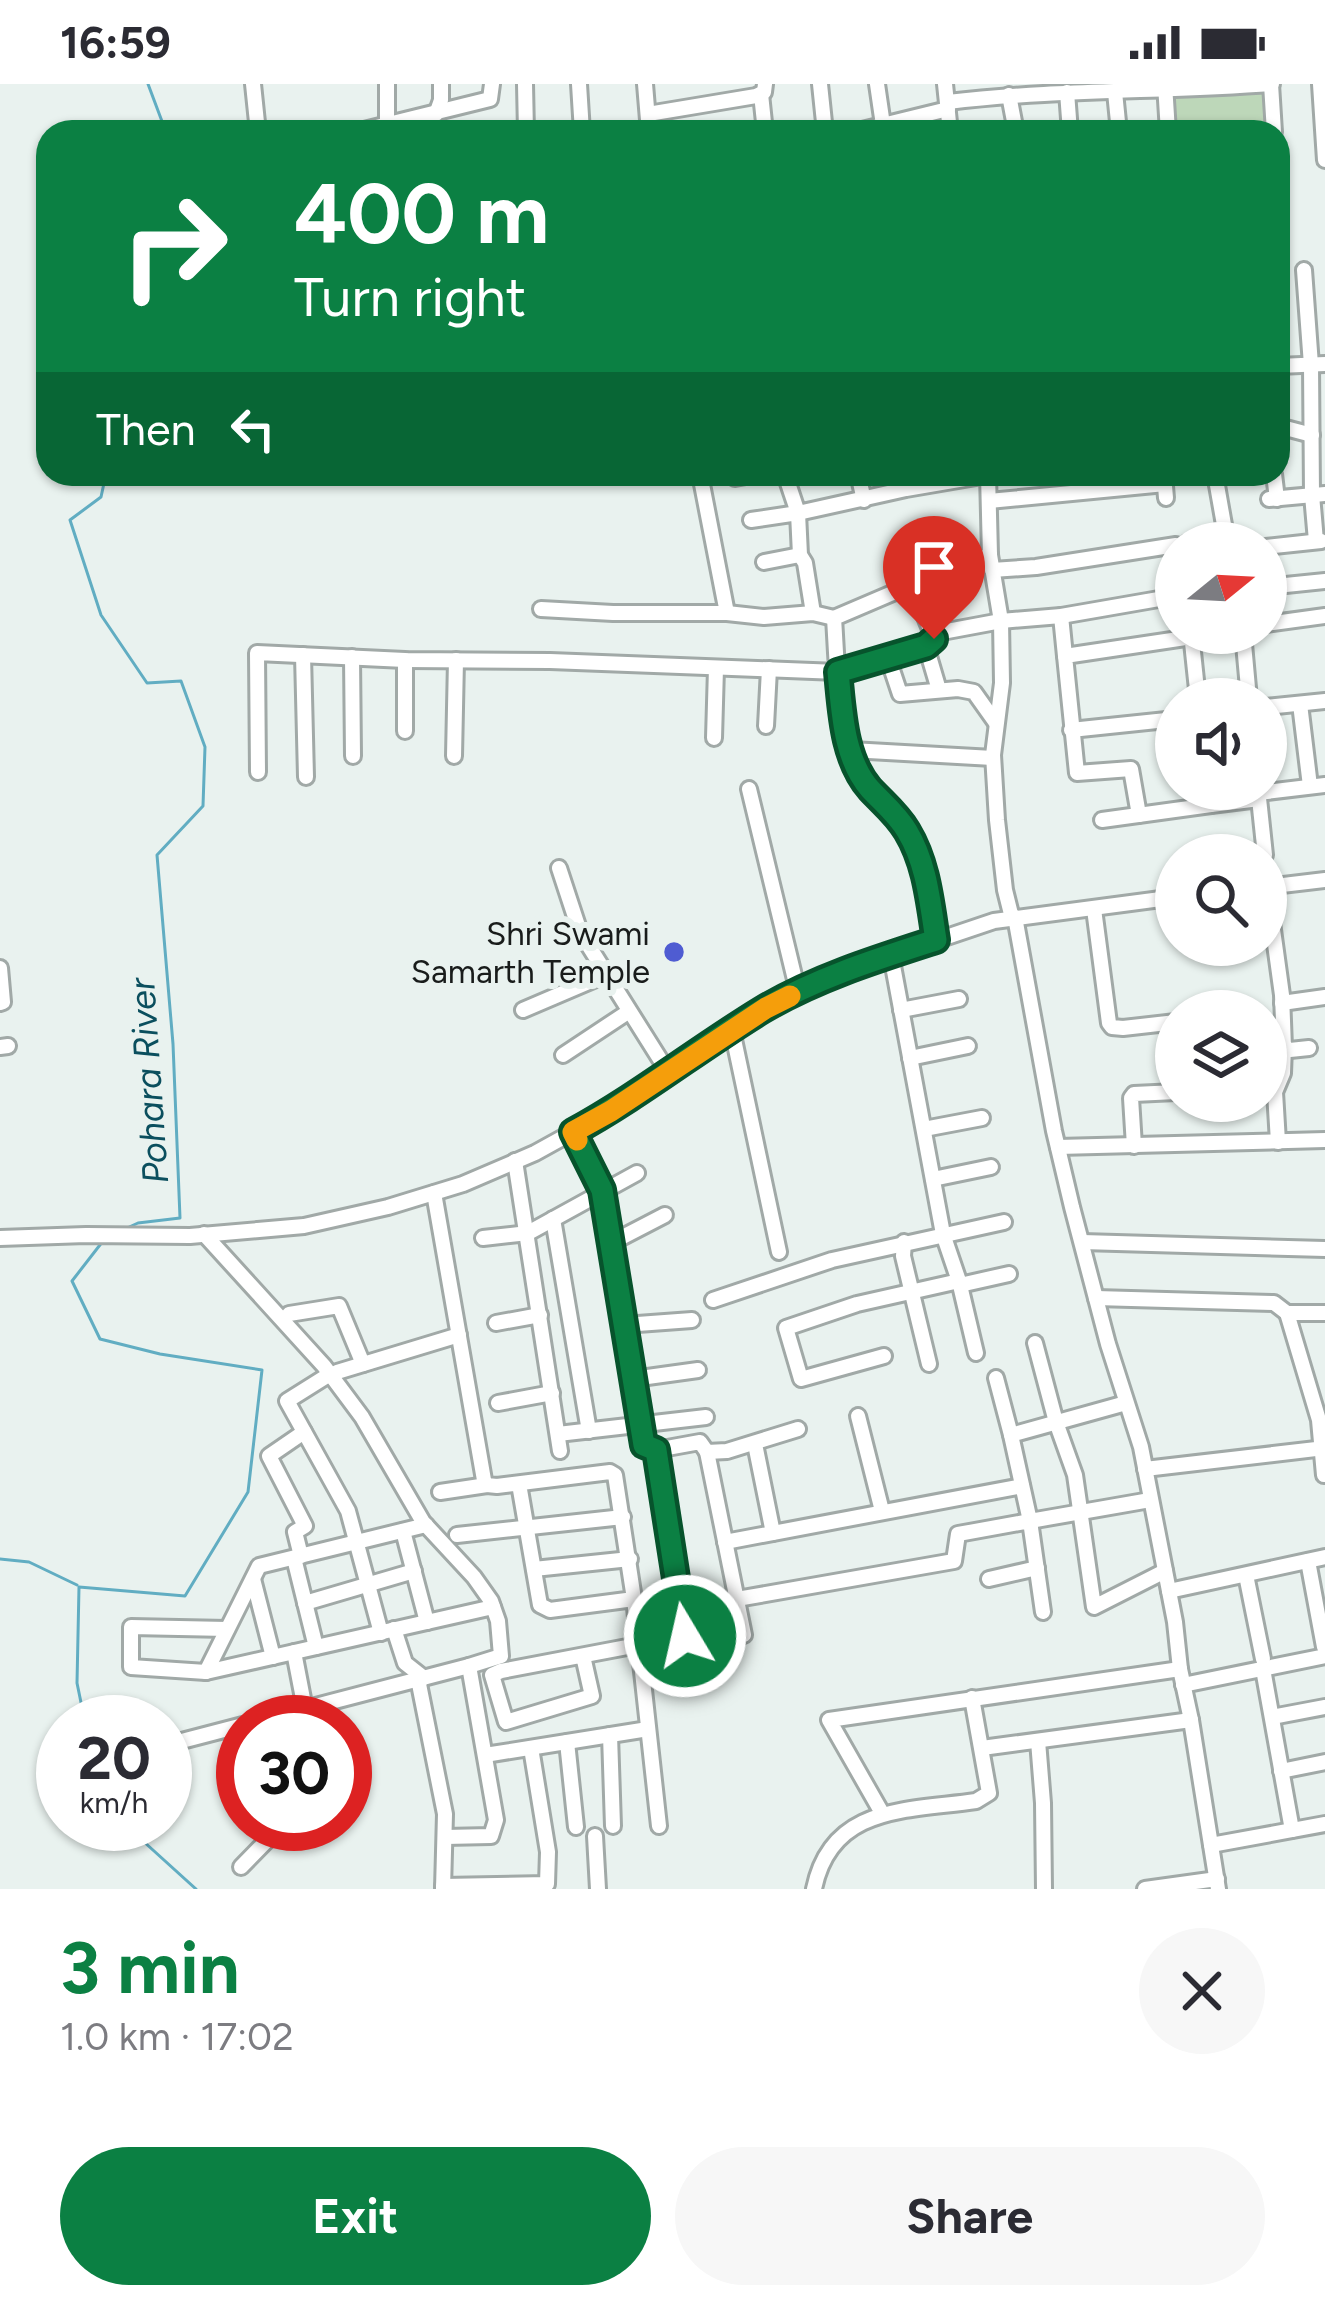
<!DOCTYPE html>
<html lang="en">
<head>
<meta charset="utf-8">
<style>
  :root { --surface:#fff; --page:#f7f7f7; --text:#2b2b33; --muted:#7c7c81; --accent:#0b8043 }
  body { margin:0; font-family:Figtree,sans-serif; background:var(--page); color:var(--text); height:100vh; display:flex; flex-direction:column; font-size:45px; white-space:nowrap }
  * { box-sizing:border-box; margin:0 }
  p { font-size:39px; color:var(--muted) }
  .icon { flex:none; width:66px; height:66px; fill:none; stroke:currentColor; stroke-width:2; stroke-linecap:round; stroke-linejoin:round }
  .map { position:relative; height:1805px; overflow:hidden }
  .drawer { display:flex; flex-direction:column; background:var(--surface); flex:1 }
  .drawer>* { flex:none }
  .banner { position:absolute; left:36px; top:36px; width:1254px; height:366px; border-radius:36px; box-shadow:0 3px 9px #0004; background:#0b8043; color:#fff; overflow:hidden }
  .needle { width:78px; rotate:72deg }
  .fabs { position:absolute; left:1155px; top:438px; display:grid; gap:24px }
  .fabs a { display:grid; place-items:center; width:132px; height:132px; border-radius:50%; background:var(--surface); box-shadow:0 3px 9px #0004; font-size:60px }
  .speed { position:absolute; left:36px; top:1611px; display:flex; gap:24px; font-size:60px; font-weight:700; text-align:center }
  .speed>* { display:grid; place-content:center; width:156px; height:156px; border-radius:50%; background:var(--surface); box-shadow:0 3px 9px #0004; line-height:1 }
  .speed small { font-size:30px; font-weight:400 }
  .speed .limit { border:18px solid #d22; background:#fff; color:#111 }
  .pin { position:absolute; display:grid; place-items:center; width:102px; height:102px; color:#fff; margin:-123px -51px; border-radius:50% 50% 50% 0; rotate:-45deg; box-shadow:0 0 12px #0007 }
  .pin .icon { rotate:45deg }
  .me { position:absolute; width:132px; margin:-66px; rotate:351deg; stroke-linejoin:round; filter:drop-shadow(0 0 9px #0008) }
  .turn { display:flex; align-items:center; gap:42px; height:252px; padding:0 60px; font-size:54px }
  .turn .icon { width:156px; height:156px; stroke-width:2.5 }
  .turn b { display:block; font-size:84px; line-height:102px }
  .then { display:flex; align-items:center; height:114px; padding:0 60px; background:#0003; gap:24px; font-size:45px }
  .round { display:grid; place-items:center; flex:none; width:126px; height:126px; border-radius:63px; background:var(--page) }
  .headline { display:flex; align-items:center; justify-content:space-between; height:204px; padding:0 60px }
  h1 { font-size:72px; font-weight:700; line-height:90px; color:var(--accent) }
  .action { display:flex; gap:24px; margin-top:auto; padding:24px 60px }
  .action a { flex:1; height:138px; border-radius:72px; background:var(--accent); color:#fff; font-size:48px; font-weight:700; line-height:138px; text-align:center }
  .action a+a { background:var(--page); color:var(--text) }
  .status { display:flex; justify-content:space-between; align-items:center; height:84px; padding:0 60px; background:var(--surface); direction:ltr }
  .status svg { height:33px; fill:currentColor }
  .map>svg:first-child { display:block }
  .green { fill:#bdd7b9 }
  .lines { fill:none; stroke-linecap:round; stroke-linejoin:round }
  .stream { stroke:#61adc2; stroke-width:3 }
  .minor-casing { stroke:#a1a9a7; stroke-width:20 }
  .minor { stroke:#fff; stroke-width:14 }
  .route-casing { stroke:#07532c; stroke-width:30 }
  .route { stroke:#0b8043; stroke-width:21 }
  .slow { stroke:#f59e0b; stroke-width:21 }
  .poi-dot { fill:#4f5cd2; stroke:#e9f2ef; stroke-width:4.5 }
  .labels { text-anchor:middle; stroke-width:12; stroke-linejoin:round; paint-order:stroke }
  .poi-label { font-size:33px; fill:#191c1b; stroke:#e9f2ef; text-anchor:end }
  .water-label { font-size:36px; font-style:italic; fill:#0b4f5e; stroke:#e9f2ef }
</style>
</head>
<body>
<div class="status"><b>16:59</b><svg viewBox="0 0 49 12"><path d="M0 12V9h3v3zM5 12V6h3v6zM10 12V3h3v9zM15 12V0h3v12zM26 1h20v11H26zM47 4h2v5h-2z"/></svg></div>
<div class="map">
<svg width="1325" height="1805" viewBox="0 0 1325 1805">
  <rect width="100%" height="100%" fill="#e9f2ef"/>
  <polygon class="green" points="1264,6 1266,48 1173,48 1169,9"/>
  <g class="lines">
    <g class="stream">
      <polyline points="148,0 166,48"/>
      <polyline points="106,390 101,413 70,436 101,531 147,599 181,597 205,663 203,722 157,771 173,960 180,1134 138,1139 127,1144"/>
      <polyline points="0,1475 29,1478 77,1501"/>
      <polyline points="85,1638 77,1599 79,1503 185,1512 248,1408 262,1286 160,1270 100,1255 72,1197 103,1157"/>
      <polyline points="132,1740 143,1757 196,1805"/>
    </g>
    <defs>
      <g id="minor">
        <polyline points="253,0 258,48"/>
        <polyline points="387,0 387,43"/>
        <polyline points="525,0 526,48"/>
        <polyline points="579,0 582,48"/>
        <polyline points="645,0 649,48"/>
        <polyline points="820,0 825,48"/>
        <polyline points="877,0 883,41"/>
        <polyline points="945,0 950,48"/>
        <polyline points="1165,0 1168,48"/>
        <polyline points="1271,0 1274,48"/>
        <polyline points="1320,0 1325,76"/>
        <polyline points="1067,8 1070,48"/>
        <polyline points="1115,8 1119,48"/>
        <polyline points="761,10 765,48"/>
        <polyline points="1009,11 1016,48"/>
        <path d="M948,18c108,-13 216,-10 324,-18"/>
        <polyline points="436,30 441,16 441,0"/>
        <polyline points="648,30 756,12 764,8 765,0"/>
        <polyline points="356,48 490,15 492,0"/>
        <polyline points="854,48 948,25"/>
        <polyline points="1278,136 1279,150"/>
        <polyline points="1304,186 1311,281 1312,411 1316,457"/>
        <polyline points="1278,282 1325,280"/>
        <polyline points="1278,342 1312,351"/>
        <polyline points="700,390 727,529"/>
        <polyline points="785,390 798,429 906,405 988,391"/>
        <polyline points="858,390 864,416"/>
        <polyline points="988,390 990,471 1001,537 1002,599 993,671 997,736 1005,806 1012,834"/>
        <polyline points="1164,390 1166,414"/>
        <polyline points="1215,390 1226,452 1232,459"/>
        <polyline points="1274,390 1277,415"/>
        <polyline points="735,394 757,390"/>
        <polyline points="1269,415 1325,410"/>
        <polyline points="989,417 1165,400"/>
        <polyline points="751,436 798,429 800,471 805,479 813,529"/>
        <polyline points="1187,459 1226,452"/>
        <polyline points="1266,463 1321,457"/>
        <polyline points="764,478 800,471"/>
        <polyline points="992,486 1036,483 1176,461"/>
        <polyline points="912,501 934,555"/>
        <polyline points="1266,503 1325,497"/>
        <polyline points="541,525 613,529 727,529 764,533 813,529 834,534"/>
        <polyline points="1061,532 1065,572"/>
        <polyline points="1266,540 1325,532"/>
        <polyline points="1191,549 1198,615"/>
        <polyline points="1243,549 1249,615"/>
        <polyline points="926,562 939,606"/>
        <polyline points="303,571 306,693"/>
        <polyline points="352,573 353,672"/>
        <polyline points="888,574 900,610 958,605 974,608 996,639"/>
        <polyline points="1300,620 1310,702"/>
        <polyline points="1266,623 1325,617"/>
        <polyline points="766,642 769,585"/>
        <polyline points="1071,646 1176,635"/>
        <polyline points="405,647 405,576"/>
        <polyline points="714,654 716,584"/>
        <polyline points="851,666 993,674"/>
        <polyline points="454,672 456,576"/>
        <polyline points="258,688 257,569 405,576 550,577 838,588 926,562 942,548 1001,537 1061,532 1176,512"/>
        <polyline points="749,705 798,908"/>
        <polyline points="1209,705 1211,721 1259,715"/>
        <polyline points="1258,705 1265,771"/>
        <polyline points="1258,709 1325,701"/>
        <polyline points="1139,731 1131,685 1077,689 1065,572 1192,553"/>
        <polyline points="1102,736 1211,721"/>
        <polyline points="559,784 580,848 668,988"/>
        <polyline points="1267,802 1282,911 1284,963 1290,966 1309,964"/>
        <polyline points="1266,803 1325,796"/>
        <polyline points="1094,825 1109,939 1112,943 1123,944 1176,938"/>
        <polyline points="1015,833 1054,1047 1072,1123 1108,1260 1141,1363 1175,1538 1180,1585 1191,1636 1218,1805"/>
        <path d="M936,856c-5,-37 -9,-75 -28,-108 -17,-28 -43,-44 -55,-75 -16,-43 -16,-94 -19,-139l89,-38 67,-25"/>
        <polyline points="891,871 943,1150 959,1197 976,1269"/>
        <polyline points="0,884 3,918 0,919"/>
        <polyline points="1282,919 1325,913"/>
        <polyline points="523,926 605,891"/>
        <polyline points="901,926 959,915"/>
        <polyline points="732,946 779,1168"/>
        <polyline points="0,963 8,962"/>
        <polyline points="563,971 628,928"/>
        <polyline points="910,974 968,962"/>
        <polyline points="924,1045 982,1034"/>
        <polyline points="573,1048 602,1106 644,1361 656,1366 685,1552 501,1587 492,1591 506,1638 592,1612 583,1572"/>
        <polyline points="1278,1058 1275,1008 1283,989 1284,963"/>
        <polyline points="1134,1062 1131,1014 1134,1010 1176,1008"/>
        <polyline points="1058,1063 1325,1056"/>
        <polyline points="515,1077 560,1367"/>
        <polyline points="933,1095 991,1083"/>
        <polyline points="434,1109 484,1396 487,1401 497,1402 610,1388 615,1391 634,1515 550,1526 540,1521 519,1400"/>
        <polyline points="553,1135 589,1347"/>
        <polyline points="204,1150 324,1282 362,1333 423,1438 474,1493 491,1517 498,1537 501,1572 469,1582 496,1736 491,1752 445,1753"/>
        <polyline points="0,1154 86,1151 190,1152 304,1142 388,1123 463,1100 535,1069 611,1027 766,924 831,892 994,837 1176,813"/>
        <polyline points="483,1154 528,1149 637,1089"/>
        <polyline points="904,1158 903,1172 929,1280"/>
        <polyline points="1082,1158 1325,1165"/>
        <polyline points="611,1159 665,1131"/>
        <polyline points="960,1201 1009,1190"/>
        <polyline points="1096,1214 1274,1219 1287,1229 1325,1229"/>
        <polyline points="713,1216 832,1176 1004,1138"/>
        <polyline points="1287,1229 1319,1336 1324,1391"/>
        <polyline points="289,1230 339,1222 363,1280"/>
        <polyline points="496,1239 540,1231"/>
        <polyline points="624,1241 692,1236"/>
        <polyline points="1035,1259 1056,1338 1075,1391 1094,1523 1165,1487"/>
        <polyline points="884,1272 801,1295 786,1244 857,1220 959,1197"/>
        <polyline points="337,1288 459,1251"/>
        <polyline points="330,1290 287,1317 348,1427 381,1549"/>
        <polyline points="996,1294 1011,1351"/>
        <polyline points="633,1295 698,1286"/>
        <polyline points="498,1319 552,1309"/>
        <polyline points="1126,1319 1011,1351 1030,1437 1150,1416"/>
        <polyline points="858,1332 882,1427"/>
        <polyline points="558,1350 706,1333"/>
        <polyline points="755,1360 773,1449"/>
        <polyline points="656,1366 700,1358 707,1368 727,1367 798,1345"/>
        <polyline points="707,1368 744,1551"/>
        <polyline points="1145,1385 1325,1364"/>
        <polyline points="440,1408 487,1401"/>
        <polyline points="403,1447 427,1538"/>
        <polyline points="457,1451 623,1433"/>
        <polyline points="725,1458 1022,1402"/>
        <polyline points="301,1472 295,1448 305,1442 269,1372 304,1348"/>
        <polyline points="294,1474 316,1563"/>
        <polyline points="1308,1477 1324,1563"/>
        <polyline points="534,1485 630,1475"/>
        <polyline points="1246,1491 1263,1575"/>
        <polyline points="253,1495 273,1573"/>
        <polyline points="989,1495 1037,1484"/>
        <polyline points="1169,1507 1325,1473"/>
        <polyline points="634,1515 659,1742"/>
        <polyline points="737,1515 954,1477 958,1450 1030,1437 1043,1528"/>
        <polyline points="305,1519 414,1487"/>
        <polyline points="227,1545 131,1543 131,1583 206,1588 493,1523"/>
        <polyline points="394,1545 405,1579 424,1594"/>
        <polyline points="294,1568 305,1625 304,1638"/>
        <polyline points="1263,1585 1292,1746"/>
        <polyline points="206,1588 259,1482 426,1441"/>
        <polyline points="418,1595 445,1730 443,1805"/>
        <polyline points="1183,1601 1325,1572"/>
        <polyline points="1272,1633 1325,1623"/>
        <polyline points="254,1638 469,1582"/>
        <polyline points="610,1651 613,1742"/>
        <polyline points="1038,1657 1043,1719 1044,1805"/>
        <polyline points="567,1658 576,1743"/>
        <polyline points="174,1659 243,1641"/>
        <polyline points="982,1664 1191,1636"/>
        <polyline points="485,1671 648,1645"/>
        <polyline points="1281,1687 1325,1678"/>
        <polyline points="882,1729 829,1636 1180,1585"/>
        <polyline points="595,1752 598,1805"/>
        <polyline points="1211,1761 1325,1740"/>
        <polyline points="241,1783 283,1740"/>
        <polyline points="443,1802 547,1800 548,1768 531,1664"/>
        <path d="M814,1805c17,-84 93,-78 162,-88l13,-8 -17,-95"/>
        <polyline points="1145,1805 1217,1795"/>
      </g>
    </defs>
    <use href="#minor" class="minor-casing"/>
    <use href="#minor" class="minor"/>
  </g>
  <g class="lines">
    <defs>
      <path id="route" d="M685,1552l-29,-186 -12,-5 -42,-255 -29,-58c66,-36 125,-83 189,-122 54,-32 115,-51 174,-70 -6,-37 -9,-76 -29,-109 -10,-17 -24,-28 -37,-42 -27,-31 -28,-79 -32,-117l88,-26 8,-7"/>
    </defs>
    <use href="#route" class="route-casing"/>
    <use href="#route" class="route"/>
    <polyline class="slow" points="577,1056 573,1048 611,1027 766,924 790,912"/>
  </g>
  <circle class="poi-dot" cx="674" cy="868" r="12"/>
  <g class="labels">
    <g class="poi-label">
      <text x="650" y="861">Shri Swami<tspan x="650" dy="38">Samarth Temple</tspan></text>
    </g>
    <g class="water-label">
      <text transform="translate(148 997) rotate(-94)" y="13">Pohara River</text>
    </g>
  </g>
</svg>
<div class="fabs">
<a><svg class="needle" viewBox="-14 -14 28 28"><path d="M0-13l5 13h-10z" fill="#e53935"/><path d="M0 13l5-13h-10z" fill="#7c7c81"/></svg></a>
<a><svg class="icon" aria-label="sound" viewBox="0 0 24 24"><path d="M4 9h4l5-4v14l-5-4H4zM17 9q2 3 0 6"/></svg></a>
<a><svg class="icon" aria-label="search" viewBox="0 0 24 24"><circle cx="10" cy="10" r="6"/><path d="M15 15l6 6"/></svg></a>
<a><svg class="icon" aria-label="layers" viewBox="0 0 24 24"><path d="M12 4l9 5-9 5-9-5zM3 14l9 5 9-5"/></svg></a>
</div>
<div class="speed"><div>20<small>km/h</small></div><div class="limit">30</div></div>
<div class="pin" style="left:934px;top:555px;background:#d93025"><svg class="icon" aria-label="arrive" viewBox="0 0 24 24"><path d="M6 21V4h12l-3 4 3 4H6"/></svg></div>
<svg class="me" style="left:685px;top:1552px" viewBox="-20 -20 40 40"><circle r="17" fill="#0b8043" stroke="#fff" stroke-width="3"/><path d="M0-11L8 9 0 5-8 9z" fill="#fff"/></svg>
<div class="banner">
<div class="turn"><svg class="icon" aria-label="right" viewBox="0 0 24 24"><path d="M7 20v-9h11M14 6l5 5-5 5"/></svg><div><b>400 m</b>Turn right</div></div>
<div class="then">Then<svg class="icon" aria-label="left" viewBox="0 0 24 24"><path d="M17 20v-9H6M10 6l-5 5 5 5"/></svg></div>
</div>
</div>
<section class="drawer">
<div class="headline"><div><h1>3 min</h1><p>1.0 km · 17:02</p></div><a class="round"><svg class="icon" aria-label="close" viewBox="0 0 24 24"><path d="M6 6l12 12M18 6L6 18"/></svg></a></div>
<div class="action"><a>Exit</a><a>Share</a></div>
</section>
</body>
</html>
